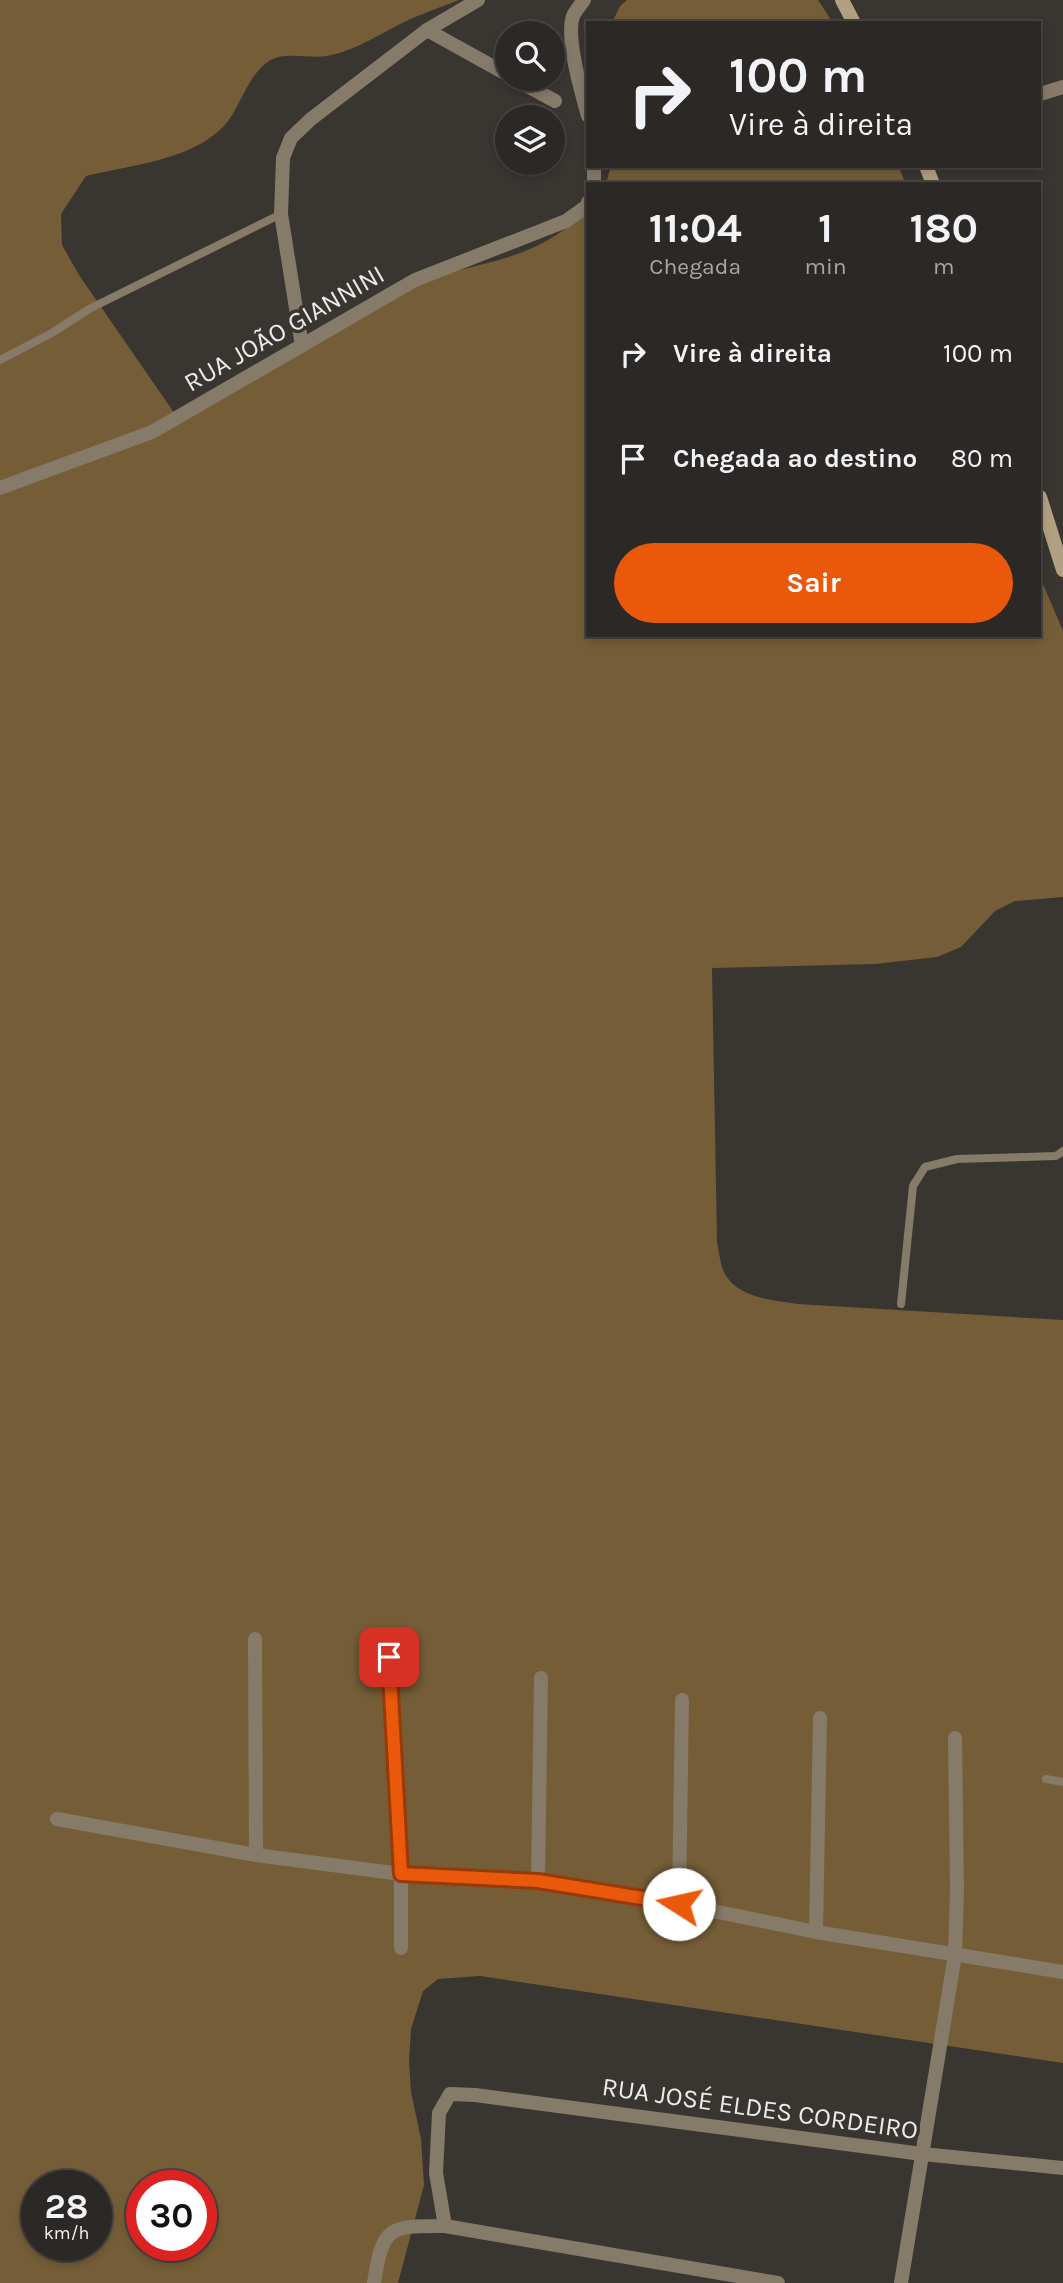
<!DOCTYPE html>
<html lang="pt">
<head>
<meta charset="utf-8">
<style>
  :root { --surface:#2b2826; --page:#33302e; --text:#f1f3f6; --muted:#a6a6a7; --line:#474443; --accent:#ea580c }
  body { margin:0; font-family:Karla,sans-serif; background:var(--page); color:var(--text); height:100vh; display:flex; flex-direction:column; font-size:26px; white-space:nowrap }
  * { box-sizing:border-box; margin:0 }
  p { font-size:23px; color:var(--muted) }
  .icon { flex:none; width:38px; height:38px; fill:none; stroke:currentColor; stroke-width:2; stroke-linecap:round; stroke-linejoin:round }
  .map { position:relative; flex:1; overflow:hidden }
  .details { position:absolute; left:586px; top:182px; width:455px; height:455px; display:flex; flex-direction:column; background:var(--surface); border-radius:0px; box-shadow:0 4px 10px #0003,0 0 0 2px var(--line) }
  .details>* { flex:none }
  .top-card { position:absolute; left:586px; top:21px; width:455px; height:147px; border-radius:0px; box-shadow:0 4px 10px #0003,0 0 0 2px var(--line); background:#2b2826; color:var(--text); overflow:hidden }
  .controls { position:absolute; left:495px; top:21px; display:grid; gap:14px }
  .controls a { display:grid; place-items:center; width:70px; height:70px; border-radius:50%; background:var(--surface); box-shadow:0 4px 10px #0003,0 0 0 2px var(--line); font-size:35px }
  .speed { position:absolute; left:21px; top:2170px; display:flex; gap:14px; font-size:35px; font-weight:700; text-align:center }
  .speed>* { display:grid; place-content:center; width:91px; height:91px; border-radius:50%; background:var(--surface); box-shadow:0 4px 10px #0003,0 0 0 2px var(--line); line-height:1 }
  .speed small { font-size:18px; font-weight:400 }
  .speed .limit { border:10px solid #d22; background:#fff; color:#111 }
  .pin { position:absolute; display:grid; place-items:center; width:60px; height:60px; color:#fff; margin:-30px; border-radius:14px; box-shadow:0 4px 10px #0006 }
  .me { position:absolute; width:77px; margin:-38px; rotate:280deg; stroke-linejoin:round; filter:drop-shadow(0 0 5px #0008) }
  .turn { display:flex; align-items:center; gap:24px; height:147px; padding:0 28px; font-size:32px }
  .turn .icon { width:91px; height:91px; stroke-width:2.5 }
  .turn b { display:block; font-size:49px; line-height:60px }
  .eta { display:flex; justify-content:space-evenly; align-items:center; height:119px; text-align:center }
  .eta b { font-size:42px; font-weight:700; line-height:49px }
  .primary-button { display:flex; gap:14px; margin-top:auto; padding:14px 28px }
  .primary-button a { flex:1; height:80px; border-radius:42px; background:var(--accent); color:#fff; font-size:28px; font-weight:700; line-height:80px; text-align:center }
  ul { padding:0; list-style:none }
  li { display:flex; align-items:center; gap:21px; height:105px; padding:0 28px }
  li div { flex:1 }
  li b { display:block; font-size:26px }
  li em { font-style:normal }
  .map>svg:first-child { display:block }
  .green { fill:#755e37; fill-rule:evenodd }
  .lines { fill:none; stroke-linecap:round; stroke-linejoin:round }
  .lane { stroke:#867a69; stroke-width:8 }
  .street { stroke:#867a69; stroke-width:14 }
  .secondary { stroke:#b3a083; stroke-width:14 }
  .route-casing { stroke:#983908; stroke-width:18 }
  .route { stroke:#ea580c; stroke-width:12 }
  .labels { text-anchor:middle; stroke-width:7; stroke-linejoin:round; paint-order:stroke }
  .street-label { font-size:26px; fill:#edece9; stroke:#393632 }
</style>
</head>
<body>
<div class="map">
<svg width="1063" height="2283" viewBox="0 0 1063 2283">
  <rect width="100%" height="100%" fill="#393632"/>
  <g class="green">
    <path d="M0,0h459c-15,6 -30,11 -44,17 -30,13 -56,33 -88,39 -17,3 -42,-5 -58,5 -22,14 -29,48 -45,65 -34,35 -94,39 -138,50l-25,38 1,31 17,30 100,145c81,-37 152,-92 230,-136 13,-7 31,-9 46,-13 54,-13 92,-21 133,-62v426h452v-58l23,54v266l-48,4 -20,10 -34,36 -24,10 -62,7 -163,4 5,274c2,9 3,20 6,28 12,28 49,30 75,34l265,16v743l-583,-87 -42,3 -15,12 -12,38 -2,32 2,31 10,47 3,46 -26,98h-398zM37,2186h59v59h-59zM142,2186h59v59h-59z"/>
    <polygon points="627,0 818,0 833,23 612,23 620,6"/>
    <polygon points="611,166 898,166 906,184 606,184"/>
  </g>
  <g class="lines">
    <g class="lane">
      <polyline points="0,360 50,334 91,308 281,214"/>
      <polyline points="901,1304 913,1186 925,1167 957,1159 1056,1156 1063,1151"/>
      <polyline points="1046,1779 1063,1782"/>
    </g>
    <g class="street">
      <path d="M584,0c-3,4 -7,9 -10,14 -10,20 8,80 14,102"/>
      <polyline points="427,30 508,75"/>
      <polyline points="515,79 555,101"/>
      <polyline points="1040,94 1063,87"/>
      <polyline points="594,166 594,184"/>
      <polyline points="302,346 281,214 283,158 291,138 311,119 427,30 478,0"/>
      <polyline points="0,488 152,432 415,280 566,221 587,206 588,202"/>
      <polyline points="255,1639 256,1855"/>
      <polyline points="389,1657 401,1874 401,1948"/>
      <polyline points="57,1819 256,1855 401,1874 538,1881 679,1904 816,1932 1063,1972"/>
      <polyline points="538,1881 541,1678"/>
      <polyline points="679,1904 682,1700"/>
      <polyline points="816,1932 820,1718"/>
      <polyline points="445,2226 436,2173 439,2113 450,2094 475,2095 922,2154 1063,2168"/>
      <path d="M374,2283c9,-58 15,-57 71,-57l333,57"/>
      <polyline points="901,2283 955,1955 957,1888 955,1738"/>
    </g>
    <g class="secondary">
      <polyline points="842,0 854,23"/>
      <polyline points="926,166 933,184"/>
      <polyline points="1040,497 1063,570"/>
    </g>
  </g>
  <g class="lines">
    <defs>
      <polyline id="route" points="389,1657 401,1874 538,1881 679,1904"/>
    </defs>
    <use href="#route" class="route-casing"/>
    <use href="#route" class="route"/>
  </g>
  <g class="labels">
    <g class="street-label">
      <text transform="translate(284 328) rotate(-30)" y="9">RUA JOÃO GIANNINI</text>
      <text transform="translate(760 2108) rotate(8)" y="9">RUA JOSÉ ELDES CORDEIRO</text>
    </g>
  </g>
</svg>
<div class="controls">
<a><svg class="icon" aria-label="search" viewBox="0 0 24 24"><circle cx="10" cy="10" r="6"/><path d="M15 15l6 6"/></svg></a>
<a><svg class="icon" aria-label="layers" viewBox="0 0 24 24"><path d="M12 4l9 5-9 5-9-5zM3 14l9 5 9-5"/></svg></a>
</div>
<div class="speed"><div>28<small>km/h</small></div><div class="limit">30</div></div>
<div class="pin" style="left:389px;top:1657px;background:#d93025"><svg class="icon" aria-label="arrive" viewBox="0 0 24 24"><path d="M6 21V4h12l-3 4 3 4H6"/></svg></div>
<svg class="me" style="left:679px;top:1904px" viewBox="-20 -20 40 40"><circle r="19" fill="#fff"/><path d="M0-13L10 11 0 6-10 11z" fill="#ea580c"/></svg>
<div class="top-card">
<div class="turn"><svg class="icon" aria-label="right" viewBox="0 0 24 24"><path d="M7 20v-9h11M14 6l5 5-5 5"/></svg><div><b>100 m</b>Vire à direita</div></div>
</div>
<section class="details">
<div class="eta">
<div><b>11:04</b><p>Chegada</p></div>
<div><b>1</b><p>min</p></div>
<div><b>180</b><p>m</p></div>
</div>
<ul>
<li><svg class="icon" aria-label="right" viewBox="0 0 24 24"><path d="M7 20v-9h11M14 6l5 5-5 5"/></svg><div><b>Vire à direita</b></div><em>100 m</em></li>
<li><svg class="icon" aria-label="arrive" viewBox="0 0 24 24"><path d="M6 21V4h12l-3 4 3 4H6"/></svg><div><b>Chegada ao destino</b></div><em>80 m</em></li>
</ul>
<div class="primary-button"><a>Sair</a></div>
</section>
</div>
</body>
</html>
